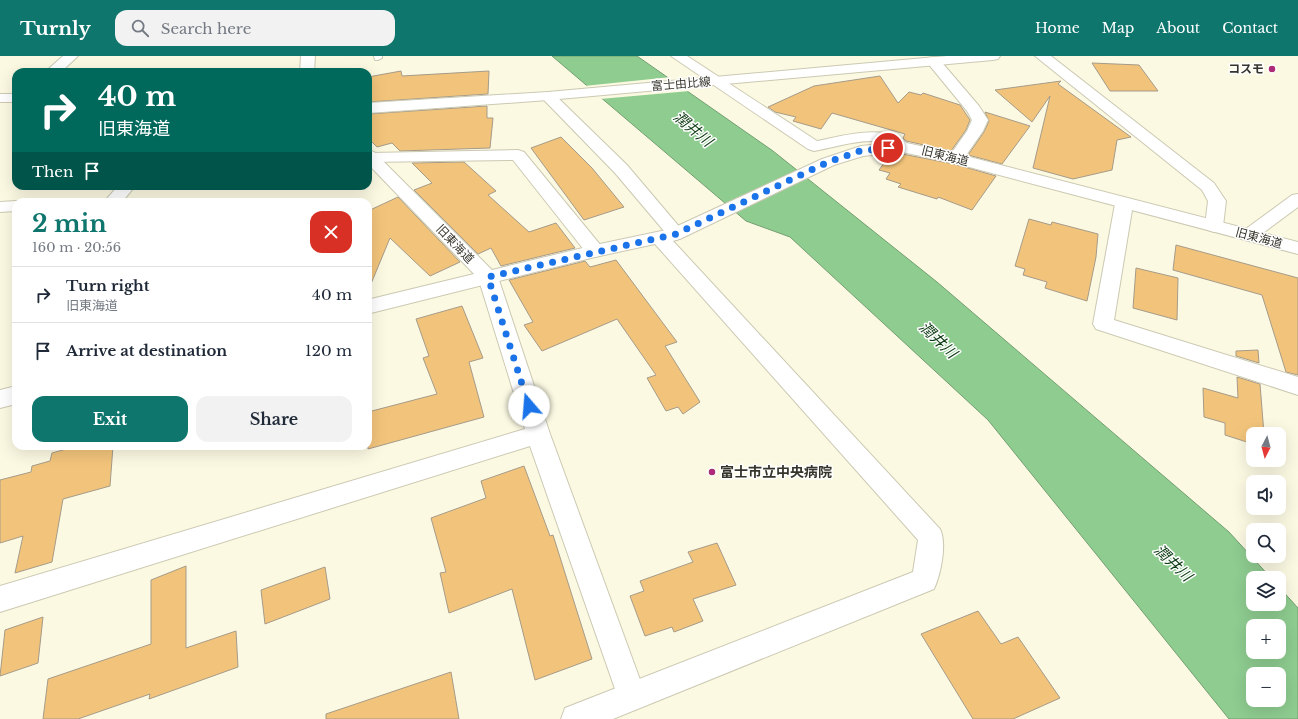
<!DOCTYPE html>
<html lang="en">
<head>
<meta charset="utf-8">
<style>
  :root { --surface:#fff; --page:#f2f2f3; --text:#1f2937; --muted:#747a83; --line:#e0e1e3; --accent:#0f766e }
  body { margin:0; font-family:"Libre Baskerville","Noto Sans JP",serif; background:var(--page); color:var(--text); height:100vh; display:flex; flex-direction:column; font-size:15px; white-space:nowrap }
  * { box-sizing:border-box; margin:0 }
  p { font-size:13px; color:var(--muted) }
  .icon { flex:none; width:22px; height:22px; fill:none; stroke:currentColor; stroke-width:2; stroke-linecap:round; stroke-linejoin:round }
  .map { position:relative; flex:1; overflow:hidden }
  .sheet { position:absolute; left:12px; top:142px; width:360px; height:252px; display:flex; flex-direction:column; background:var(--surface); border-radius:12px; box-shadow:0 4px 16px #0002 }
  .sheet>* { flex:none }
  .banner { position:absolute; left:12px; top:12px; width:360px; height:122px; border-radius:12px; box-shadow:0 4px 16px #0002; background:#00695c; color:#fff; overflow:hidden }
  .needle { width:26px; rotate:186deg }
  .fabs { position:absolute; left:1246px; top:371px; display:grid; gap:8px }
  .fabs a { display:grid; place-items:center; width:40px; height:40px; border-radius:8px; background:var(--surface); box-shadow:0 4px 16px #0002; font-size:20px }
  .pin { position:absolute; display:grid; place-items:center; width:34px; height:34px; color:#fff; margin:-17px; border:2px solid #fff; border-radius:50%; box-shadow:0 1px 4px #0007 }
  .me { position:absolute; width:44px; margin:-22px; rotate:342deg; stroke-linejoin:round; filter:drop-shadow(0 0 3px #0008) }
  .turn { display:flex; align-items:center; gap:14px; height:84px; padding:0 20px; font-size:18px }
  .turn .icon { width:52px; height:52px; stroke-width:2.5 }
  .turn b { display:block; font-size:28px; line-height:34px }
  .then { display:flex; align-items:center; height:38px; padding:0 20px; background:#0003; gap:8px; font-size:15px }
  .round { display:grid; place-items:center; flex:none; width:42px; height:42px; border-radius:12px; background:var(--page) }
  .overview { display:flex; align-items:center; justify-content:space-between; height:68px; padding:0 20px }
  h1 { font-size:24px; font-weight:700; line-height:30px; color:var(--accent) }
  .button { display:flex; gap:8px; margin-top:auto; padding:8px 20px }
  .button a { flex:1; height:46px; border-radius:12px; background:var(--accent); color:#fff; font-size:16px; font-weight:700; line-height:46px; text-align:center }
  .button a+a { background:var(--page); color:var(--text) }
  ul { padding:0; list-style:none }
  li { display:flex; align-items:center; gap:12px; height:56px; padding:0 20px; border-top:1px solid var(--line) }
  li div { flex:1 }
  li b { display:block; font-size:15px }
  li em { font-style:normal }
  header { display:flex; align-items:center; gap:24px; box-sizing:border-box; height:56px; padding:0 20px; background:var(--accent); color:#fff }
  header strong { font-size:19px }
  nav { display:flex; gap:22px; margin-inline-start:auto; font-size:14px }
  .search { width:280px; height:36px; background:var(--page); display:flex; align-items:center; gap:10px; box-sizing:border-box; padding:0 14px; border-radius:12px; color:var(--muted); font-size:15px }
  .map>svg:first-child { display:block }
  .water { fill:#8ecc90; stroke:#749f72; fill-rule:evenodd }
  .pier { fill:#fbf9e2 }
  .building { fill:#f2c47b; stroke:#a69b89 }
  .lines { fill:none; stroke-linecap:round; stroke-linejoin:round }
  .service-casing { stroke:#ccc9b3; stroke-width:2 }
  .minor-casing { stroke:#ccc9b3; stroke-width:2 }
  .tertiary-casing { stroke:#ccc9b3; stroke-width:2 }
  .secondary-casing { stroke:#ccc9b3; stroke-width:2 }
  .service { fill:#fff; fill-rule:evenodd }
  .minor { fill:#fff; fill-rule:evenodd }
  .tertiary { fill:#fff; fill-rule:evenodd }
  .secondary { fill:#fff; fill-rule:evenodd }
  .route { stroke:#1a73e8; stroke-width:7; stroke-dasharray:0 12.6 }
  .poi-dot { fill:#ac2a76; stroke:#fff; stroke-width:1.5 }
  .labels { text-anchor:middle; stroke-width:3; stroke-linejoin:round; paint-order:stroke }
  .far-poi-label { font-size:12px; font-weight:bold; fill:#36352c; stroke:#fff; text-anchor:end }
  .far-street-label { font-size:12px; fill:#36352c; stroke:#fff }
  .poi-label { font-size:14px; font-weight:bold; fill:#36352c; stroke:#fff; text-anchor:start }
  .water-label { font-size:15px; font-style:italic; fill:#113d16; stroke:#fff }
</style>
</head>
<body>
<header>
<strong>Turnly</strong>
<div class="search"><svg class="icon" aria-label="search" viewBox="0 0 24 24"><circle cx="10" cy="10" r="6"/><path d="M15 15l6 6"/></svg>Search here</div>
<nav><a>Home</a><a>Map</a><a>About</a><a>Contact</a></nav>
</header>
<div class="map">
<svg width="1298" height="663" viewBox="0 0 1298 663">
  <rect width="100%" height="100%" fill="#fbf9e2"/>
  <path class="water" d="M552,0h85l136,95 164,131 292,250 42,46h-18v26h26v-17l19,21v111h-69l-241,-299 -198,-183 -44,-16zM1253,570h26v26h-26zM1253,618h26v26h-26z"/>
  <polygon class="pier" points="671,21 690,35 600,43 584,30"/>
  <g class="building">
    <polygon points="1092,7 1139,9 1158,35 1110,35"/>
    <polygon points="401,15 402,20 489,15 488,38 368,46 368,21"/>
    <polygon points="880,20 898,47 909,36 921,39 923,37 960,49 970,64 966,74 951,95 906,85 903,82 905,78 832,57 821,73 793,65 796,61 775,56 768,51 814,30"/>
    <polygon points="1061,25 1058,28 1131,81 1117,84 1112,114 1073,123 1033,112 1050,40 1032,66 995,34"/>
    <polygon points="487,50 487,62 493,62 490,92 400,95 392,87 377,91 368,82 368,58"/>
    <polygon points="985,56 1030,70 1002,108 968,99 984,76 989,65"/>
    <polygon points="561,81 592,112 624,151 584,164 531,92"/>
    <polygon points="902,98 954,108 996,120 972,154 938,141 937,143 898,131 901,128 886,123 890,117 879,114 890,99"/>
    <polygon points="464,106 496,135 488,139 529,176 556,167 575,192 501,210 491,192 478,198 414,134 432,127 412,107"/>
    <polygon points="398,141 460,206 430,220 390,182 368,235 368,155"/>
    <polygon points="1029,163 1051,169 1052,166 1098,178 1096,201 1087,245 1045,232 1047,226 1023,219 1025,213 1015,210"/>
    <polygon points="1176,189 1298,222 1298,319 1286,316 1262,239 1173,214"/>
    <polygon points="616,204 677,286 665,290 700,346 683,358 678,351 666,355 647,322 656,319 617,263 542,295 524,269 533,266 509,224 585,205 590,211"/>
    <polygon points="1136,212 1178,222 1177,264 1133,252"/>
    <polygon points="462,250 483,302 469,306 484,361 368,393 368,356 437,338 423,302 429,300 416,263"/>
    <polygon points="1258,294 1259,307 1236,300 1236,295"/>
    <polygon points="1237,321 1260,328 1264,378 1253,378 1253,388 1225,379 1225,367 1204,361 1203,332 1238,342"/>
    <polygon points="77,390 113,390 110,430 63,443 52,506 15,517 23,480 0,487 0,424 31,416 32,410 50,405 52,397"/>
    <polygon points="524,410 550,480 553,479 592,603 535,624 512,533 449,557 440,517 446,516 431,462 486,442 481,425"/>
    <polygon points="717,487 736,529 693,543 703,565 674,576 672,571 645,580 630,540 644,535 640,525 693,506 688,496"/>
    <polygon points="186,510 186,592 236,575 238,611 149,643 150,638 78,663 43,663 48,623 151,588 151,524"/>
    <polygon points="325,511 330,543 265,568 261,534"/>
    <polygon points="978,555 1001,588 1018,581 1060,642 1013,663 973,663 921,578"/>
    <polygon points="43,561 38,607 0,620 5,574"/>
    <polygon points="451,616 459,663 326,663 326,658"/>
  </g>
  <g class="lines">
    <defs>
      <polygon id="service" points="374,0 382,0 382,2 378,4 375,4"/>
      <g id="minor">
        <polygon points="63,0 78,0 61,16 45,16"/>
        <polygon points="301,0 315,0 314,16 300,16"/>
        <path d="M671,0h16l130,85c25,-5 75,-20 93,6l-2,3c-13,4 -22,-9 -35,-9 -16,-1 -43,7 -59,10l-6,-2z"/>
        <polygon points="1035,0 1051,0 1214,127 1226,145 1223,170 1220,174 1214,176 1208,174 1205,170 1208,145 1202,134"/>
        <polygon points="933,1 938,2 979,50 988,64 983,75 962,105 956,107 950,105 948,102 967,75 972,64 967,55 926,5 928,2"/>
        <polygon points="548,36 553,37 627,109 682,174 685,178 682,182 676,184 670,182 615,117 543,43 541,40 543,37"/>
        <polygon points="518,94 524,96 602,191 604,195 602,199 595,201 588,199 513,104 368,106 368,98 371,97"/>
        <polygon points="118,130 135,130 122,146 104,146"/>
        <polygon points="1298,138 1298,151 1255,183 1249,185 1243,183 1240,179 1243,175 1292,139"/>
        <polygon points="1124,143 1130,144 1133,148 1114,264 1298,321 1298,339 1096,273 1093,268 1115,148 1118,144"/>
        <polygon points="488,214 495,216 498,221 550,378 646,640 641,650 631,655 621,650 530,390 0,556 0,530 525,373 478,221 481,216"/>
        <polygon points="16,330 16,348 0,352 0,334"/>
      </g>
      <g id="tertiary">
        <path d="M902,86l60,13 336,87v12l-344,-91 -52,-11 -39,4 -29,9 -152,73 -9,3 267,288c7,14 1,45 -6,60l-321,130h-52l4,-11 348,-136 5,-32 -263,-296 -60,13 -224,56 -3,-1v-14l3,1 103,-25 -106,-110v-14l6,2 118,118 103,-25 76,-16 151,-70 39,-13z"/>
        <polygon points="16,145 21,146 16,146 16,155 0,156 0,146"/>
      </g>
      <g id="secondary">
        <polygon points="947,0 1000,0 998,3 993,4 548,44 368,57 368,47 548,36"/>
        <rect x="0" y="38" width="16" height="8"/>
      </g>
    </defs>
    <use href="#service" class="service-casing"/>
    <use href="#minor" class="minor-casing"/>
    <use href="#tertiary" class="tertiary-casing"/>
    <use href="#secondary" class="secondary-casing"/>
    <use href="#service" class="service"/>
    <use href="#minor" class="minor"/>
    <use href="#tertiary" class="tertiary"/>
    <use href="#secondary" class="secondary"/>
  </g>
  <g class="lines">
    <polyline class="route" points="529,350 488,221 676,178 828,106 860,95 888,92"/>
  </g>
  <g class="poi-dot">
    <circle cx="1272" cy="13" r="4"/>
    <circle cx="712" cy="416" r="4"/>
  </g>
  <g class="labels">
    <g class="far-poi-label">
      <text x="1264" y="17">コスモ</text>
    </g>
    <g class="far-street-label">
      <text transform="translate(681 28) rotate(-5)" y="4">富士由比線</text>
      <text transform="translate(945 100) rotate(14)" y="4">旧東海道</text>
      <text transform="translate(1259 182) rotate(15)" y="4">旧東海道</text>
      <text transform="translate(455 188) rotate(46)" y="4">旧東海道</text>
    </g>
    <g class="poi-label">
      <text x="720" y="421">富士市立中央病院</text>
    </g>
    <g class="water-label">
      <text transform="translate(693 73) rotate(40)" y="5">潤井川</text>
      <text transform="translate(938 284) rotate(44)" y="5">潤井川</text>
      <text transform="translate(1173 507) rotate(44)" y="5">潤井川</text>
    </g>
  </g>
</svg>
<div class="fabs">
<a><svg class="needle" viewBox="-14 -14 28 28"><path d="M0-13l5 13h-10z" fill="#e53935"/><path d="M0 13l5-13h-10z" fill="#747a83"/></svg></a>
<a><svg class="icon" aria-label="sound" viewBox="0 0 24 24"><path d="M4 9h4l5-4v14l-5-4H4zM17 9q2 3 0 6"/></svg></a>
<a><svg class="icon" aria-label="search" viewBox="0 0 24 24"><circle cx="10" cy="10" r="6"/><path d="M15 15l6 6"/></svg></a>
<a><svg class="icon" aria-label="layers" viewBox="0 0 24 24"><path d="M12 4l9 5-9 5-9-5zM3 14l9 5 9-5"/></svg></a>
<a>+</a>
<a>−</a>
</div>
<div class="pin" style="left:888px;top:92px;background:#d93025"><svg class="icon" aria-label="arrive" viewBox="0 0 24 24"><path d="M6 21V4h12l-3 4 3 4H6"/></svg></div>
<svg class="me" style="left:529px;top:350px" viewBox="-20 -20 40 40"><circle r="19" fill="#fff"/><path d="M0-13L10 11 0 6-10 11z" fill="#1a73e8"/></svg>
<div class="banner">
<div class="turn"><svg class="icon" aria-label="right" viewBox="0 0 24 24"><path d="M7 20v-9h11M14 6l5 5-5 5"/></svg><div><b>40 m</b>旧東海道</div></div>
<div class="then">Then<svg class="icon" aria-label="arrive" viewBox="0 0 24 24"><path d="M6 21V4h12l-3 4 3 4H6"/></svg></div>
</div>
<section class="sheet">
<div class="overview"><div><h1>2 min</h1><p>160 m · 20:56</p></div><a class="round" style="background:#d93025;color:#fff"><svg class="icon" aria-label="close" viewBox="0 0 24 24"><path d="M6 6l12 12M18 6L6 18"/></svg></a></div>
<ul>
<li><svg class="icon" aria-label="right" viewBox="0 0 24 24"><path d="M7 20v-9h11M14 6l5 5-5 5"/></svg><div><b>Turn right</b><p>旧東海道</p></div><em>40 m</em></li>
<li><svg class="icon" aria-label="arrive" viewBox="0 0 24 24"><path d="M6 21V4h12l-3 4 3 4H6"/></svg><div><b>Arrive at destination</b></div><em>120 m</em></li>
</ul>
<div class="button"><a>Exit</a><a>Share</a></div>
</section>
</div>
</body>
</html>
